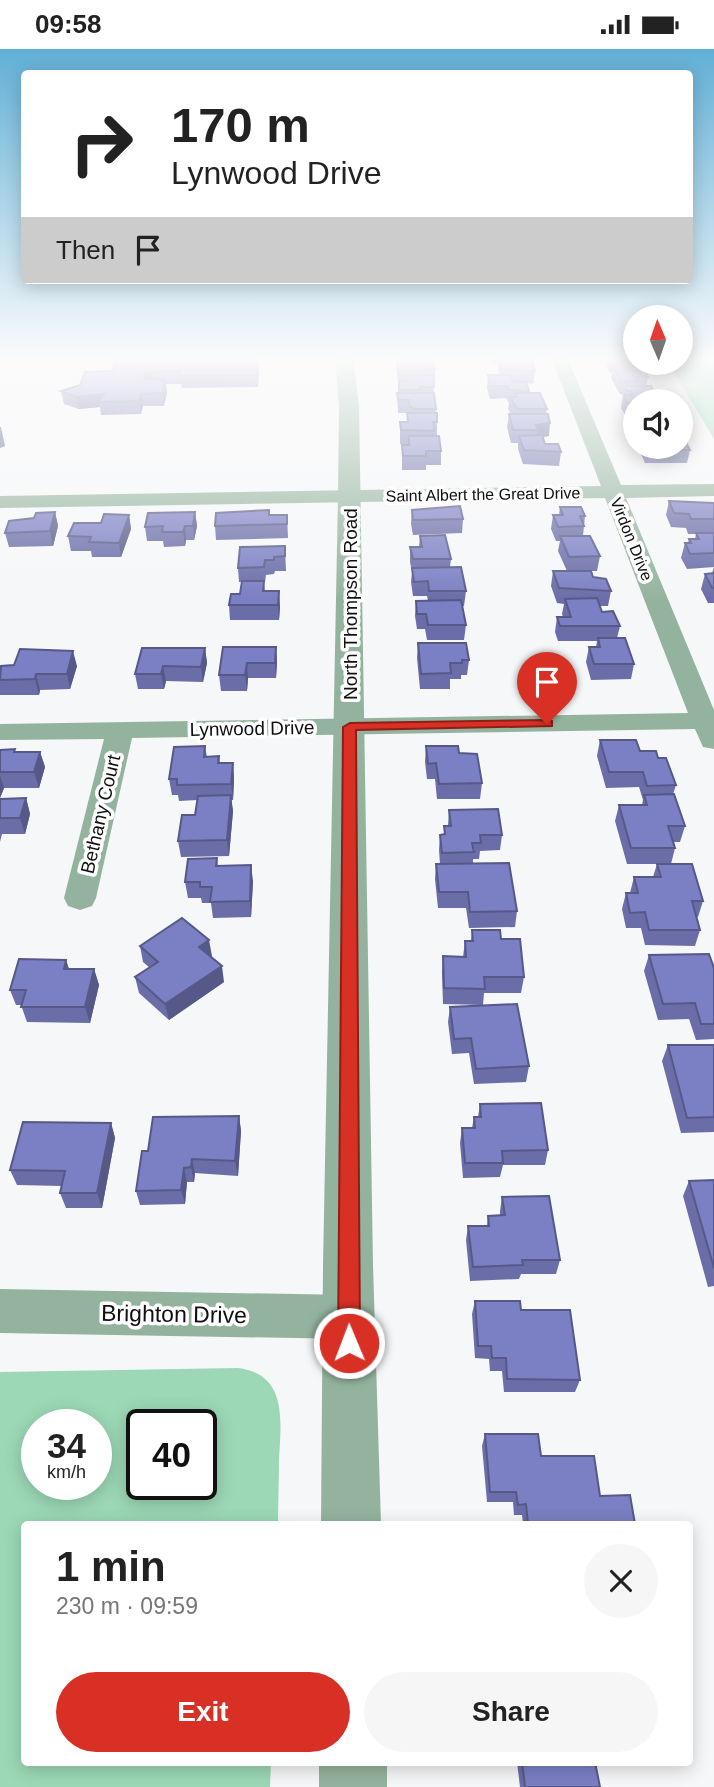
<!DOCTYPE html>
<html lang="en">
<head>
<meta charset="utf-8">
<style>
  :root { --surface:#fff; --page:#f6f6f6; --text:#222; --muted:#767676; --accent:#d93025 }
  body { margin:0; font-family:Arial,sans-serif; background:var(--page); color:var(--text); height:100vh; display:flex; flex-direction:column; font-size:26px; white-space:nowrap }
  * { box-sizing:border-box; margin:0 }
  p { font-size:23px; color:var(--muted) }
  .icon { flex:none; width:38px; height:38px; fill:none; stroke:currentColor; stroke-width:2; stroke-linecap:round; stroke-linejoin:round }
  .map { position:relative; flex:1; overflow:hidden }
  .details { position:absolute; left:21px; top:1472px; width:672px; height:245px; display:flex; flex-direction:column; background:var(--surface); border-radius:7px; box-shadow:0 4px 18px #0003 }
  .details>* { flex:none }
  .hud { position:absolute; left:21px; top:21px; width:672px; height:214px; border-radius:7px; box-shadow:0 4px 18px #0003; background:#fff; color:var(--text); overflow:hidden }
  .needle { width:46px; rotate:358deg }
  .fabs { position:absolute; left:623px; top:256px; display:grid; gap:14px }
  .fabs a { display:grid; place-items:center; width:70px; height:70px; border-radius:50%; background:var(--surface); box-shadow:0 4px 18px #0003; font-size:35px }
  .speed { position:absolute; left:21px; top:1360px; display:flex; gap:14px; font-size:35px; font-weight:700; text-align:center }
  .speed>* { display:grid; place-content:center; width:91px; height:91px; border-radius:50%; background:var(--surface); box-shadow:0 4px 18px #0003; line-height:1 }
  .speed small { font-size:18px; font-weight:400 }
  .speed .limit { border:4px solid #111; border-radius:10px; background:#fff; color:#111 }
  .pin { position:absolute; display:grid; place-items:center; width:60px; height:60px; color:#fff; margin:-72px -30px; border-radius:50% 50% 50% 0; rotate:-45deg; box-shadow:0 0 7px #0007 }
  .pin .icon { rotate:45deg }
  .me { position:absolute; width:77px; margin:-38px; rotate:359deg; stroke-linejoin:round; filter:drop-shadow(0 0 5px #0008) }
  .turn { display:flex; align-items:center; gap:24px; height:147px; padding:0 35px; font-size:32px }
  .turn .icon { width:91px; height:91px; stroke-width:2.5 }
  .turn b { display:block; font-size:49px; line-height:60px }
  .then { display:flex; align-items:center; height:66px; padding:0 35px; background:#0003; gap:14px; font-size:26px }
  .round { display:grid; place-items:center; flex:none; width:74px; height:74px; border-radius:37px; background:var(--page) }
  .headline { display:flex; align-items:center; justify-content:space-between; height:119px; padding:0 35px }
  h1 { font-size:42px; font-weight:700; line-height:52px }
  .cta { display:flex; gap:14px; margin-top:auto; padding:14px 35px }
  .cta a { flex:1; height:80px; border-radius:42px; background:var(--accent); color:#fff; font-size:28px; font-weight:700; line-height:80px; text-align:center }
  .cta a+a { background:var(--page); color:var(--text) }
  .status { display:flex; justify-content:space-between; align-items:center; height:49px; padding:0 35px; background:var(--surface); direction:ltr }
  .status svg { height:19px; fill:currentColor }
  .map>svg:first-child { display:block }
  .green { fill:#9cd8b6; fill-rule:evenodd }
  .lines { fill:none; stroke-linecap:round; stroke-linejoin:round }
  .minor { fill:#94b39e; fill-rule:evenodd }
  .tertiary { fill:#94b39e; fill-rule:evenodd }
  .wall { fill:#6a6da8 }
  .shaded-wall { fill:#565988 }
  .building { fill:#7b7fc3; stroke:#565988; stroke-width:2 }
  .route { fill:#d93025; stroke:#8d1f18; stroke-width:2 }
  .labels { text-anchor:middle; stroke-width:7; stroke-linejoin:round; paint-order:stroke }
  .far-street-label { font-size:16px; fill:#0e0f0f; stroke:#fff }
  .street-label { font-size:19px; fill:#0e0f0f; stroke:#fff }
  .near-street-label { font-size:23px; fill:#0e0f0f; stroke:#fff }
</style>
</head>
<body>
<div class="status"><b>09:58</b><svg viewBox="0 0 49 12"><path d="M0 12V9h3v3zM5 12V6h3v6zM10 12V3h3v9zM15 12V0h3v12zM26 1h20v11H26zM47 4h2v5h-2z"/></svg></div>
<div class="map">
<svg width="714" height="1738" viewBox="0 0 714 1738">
  <rect width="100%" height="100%" fill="#f6f7f8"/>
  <g class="green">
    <polygon points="681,308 714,308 714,390 668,313 681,313"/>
    <path d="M238,1319c50,6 43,54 41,91 0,22 -1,44 -1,65h-254v238h247l-1,25h-270v-415zM37,1376h59v59h-59zM142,1376h59v59h-59z"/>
  </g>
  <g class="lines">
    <g class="minor">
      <polygon points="551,308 567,308 621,436 714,435 714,447 626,449 714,661 714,700 703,698 695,680 132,689 96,849 92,857 80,861 68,857 64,849 104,690 0,691 0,675 688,664 605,449 0,459 0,447 601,437"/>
      <polygon points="0,1240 349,1246 365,1252 372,1268 365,1284 349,1290 0,1284"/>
    </g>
    <g class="tertiary">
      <polygon points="335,308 353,308 359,357 373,1216 381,1475 321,1475 323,1216 338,447 339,357"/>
      <rect x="319" y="1713" width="68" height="25"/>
    </g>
  </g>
  <g class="wall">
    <polygon points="396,308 424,308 425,311 435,320 435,332 433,332 434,345 437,373 437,386 434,387 441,402 441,416 426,416 426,421 402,421 402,396 408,396 408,395 400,395 400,373 407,373 407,364 409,364 398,364 397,344 398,344 399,334 397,327"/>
    <polygon points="491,308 525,308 535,322 533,335 527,334 529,344 547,360 546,365 549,387 542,388 545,395 561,403 559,417 523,415 518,400 518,394 511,394 507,378 509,365 511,365 508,360 509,354 506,349 490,350 487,339 488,326 500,326 498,321 498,315 494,315"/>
    <polygon points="606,308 635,308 639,316 648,328 646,337 635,352 635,366 625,366 621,359 623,345 620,345 611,329 612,324 610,324 605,316"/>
    <polygon points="259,313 258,338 182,339 181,335 166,335 167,343 164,357 143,357 141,365 101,366 100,358 79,360 64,355 61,342 80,336 112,322"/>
    <polygon points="633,367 635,367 635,390 631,380"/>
    <polygon points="641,397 681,397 690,401 687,414 645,414 640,403"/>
    <polygon points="669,452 714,454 714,554 708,554 701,540 705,525 712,524 714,518 687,520 681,509 685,494 688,494 689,490 695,490 696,485 688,485 686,479 671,478 666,466"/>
    <polygon points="560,458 585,467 583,487 600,507 597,522 591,522 593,528 611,542 608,557 600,557 602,563 620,577 617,589 634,615 631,630 591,631 586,613 589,598 596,598 597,592 558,592 555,583 557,568 563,568 562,565 564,555 557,554 551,537 553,522 567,522 558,502 560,492 556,492 551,480 553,466 559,466"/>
    <polygon points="412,461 463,470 462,484 413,486 411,475"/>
    <polygon points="55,463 58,477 53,497 9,498 5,484 34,469"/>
    <polygon points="195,463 197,477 194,491 186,491 185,497 164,498 163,492 147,492 145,478"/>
    <polygon points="129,466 131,480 121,508 92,508 91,502 71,502 68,487 101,474"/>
    <polygon points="269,466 287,466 288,489 216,491 215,477"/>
    <polygon points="420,487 451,510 450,518 466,542 464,557 462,557 466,576 464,591 427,591 425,580 417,580 415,567 416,552 428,552 427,547 413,547 411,533 412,523 410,513 410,498 419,498"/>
    <polygon points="285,497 286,522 275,522 274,525 266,526 265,533 264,533 265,542 280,557 279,571 230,571 229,556 240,545 242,533 239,533 238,519"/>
    <polygon points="418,594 469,611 467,626 461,626 461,630 450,630 450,640 420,640 417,609"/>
    <polygon points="276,598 277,613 276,629 248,629 247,642 221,642 219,626"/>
    <polygon points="205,599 207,614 203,633 166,632 164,640 138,640 135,625"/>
    <polygon points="77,617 70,640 40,641 39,646 0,646 0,619"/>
    <polygon points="600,691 658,709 676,736 673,745 685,777 680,793 674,793 675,799 671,815 627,815 615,772 619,756 642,756 643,751 639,738 606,739 597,707"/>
    <polygon points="205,697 207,708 219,707 220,714 233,714 234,730 233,751 231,751 233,762 229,807 181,808 178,792 195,766 197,751 179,752 178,746 172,746 169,730"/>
    <polygon points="426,697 482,734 480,750 437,750 435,730 427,730 425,713"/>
    <polygon points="0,701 16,703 40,703 45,718 39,739 4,739 0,749"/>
    <polygon points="26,749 30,765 25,785 2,785 0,793 0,750"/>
    <polygon points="449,761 502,786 500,801 480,802 479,810 473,810 473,814 517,862 515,878 469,879 466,859 438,859 435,830 436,815 440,815 439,801 440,786 444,785 444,777 448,777"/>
    <polygon points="217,809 218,817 253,832 251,868 213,869 211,854 202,854 201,849 188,849 185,833"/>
    <polygon points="657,815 703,852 698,868 696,868 700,881 695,897 645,896 641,879 626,879 622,860 626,844 630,844 634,828 653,828"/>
    <polygon points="472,881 501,890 524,928 521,944 484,944 483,956 443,955 442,923 443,907 463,908 465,892 471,892"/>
    <polygon points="140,897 212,907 211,908 224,933 169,971 139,944 135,928 150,919 143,913"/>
    <polygon points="649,906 714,919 714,990 696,991 689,970 658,971 644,922"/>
    <polygon points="66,911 69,920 94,920 99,936 90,974 27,973 21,956 16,956 10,941"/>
    <polygon points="450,958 529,1017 526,1033 474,1035 469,1004 452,1005 448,973"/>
    <polygon points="668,996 714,996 714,1083 681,1084 662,1012"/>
    <polygon points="480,1055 548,1101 545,1116 503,1116 500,1128 463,1129 460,1094 462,1079 472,1079 474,1068 478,1068"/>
    <polygon points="239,1067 241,1082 238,1127 195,1124 194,1133 187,1133 185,1155 140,1156 136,1142 148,1102"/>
    <polygon points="111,1074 115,1089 102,1159 66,1159 60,1144 62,1137 17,1136 10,1121"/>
    <polygon points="714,1131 714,1237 708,1238 683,1147 689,1132"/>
    <polygon points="502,1148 560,1211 556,1225 521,1225 519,1230 470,1232 466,1191 468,1177 487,1177 488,1167 500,1167 500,1162"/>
    <polygon points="475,1252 521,1261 580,1331 575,1343 504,1343 502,1322 490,1322 489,1310 475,1309 472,1265"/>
    <polygon points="485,1385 541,1407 600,1447 635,1475 523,1475 522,1466 514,1466 513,1453 487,1453 482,1397"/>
    <polygon points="517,1713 595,1713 600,1738 520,1738"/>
  </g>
  <g class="shaded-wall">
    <polygon points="258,308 259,313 258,338 257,326"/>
    <polygon points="635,309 635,313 640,313 638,321 613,317 612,324 610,324 612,312"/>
    <polygon points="153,322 154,335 144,330 145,323"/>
    <polygon points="165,331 167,343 164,357 163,344"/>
    <polygon points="104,345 99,353 100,358 79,360 76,348"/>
    <polygon points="141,345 143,357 141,365 140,352"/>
    <polygon points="550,374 549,387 537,389 538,381 536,376"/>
    <polygon points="0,378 1,378 5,397 0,399"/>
    <polygon points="55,463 58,477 53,497 50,482"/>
    <polygon points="195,463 197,477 194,491 193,477"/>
    <polygon points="129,466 131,480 121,508 119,494"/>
    <polygon points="185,477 186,491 185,497 183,483"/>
    <polygon points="279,542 280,557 279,571 278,556"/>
    <polygon points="276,598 277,613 276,629 275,614"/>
    <polygon points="205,599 207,614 203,633 201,618"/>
    <polygon points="73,602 77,617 70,640 67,625"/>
    <polygon points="247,614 248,629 247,642 245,626"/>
    <polygon points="163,617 166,632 164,640 161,625"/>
    <polygon points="36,625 40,641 39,646 35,630"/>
    <polygon points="40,703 45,718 39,739 34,723"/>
    <polygon points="233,714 234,730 233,751 231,735"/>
    <polygon points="0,726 4,739 0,749"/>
    <polygon points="231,746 233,762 229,807 227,791"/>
    <polygon points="26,749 30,765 25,785 20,769"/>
    <polygon points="251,816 253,832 251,868 250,852"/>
    <polygon points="209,891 212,907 202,914 199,898"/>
    <polygon points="66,911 71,927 64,920"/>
    <polygon points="222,917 224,933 169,971 165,955"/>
    <polygon points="94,920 99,936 90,974 85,958"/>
    <polygon points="239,1067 241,1082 238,1127 235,1112"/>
    <polygon points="111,1074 115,1089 102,1159 97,1144"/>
    <polygon points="192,1110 195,1124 194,1133 191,1118"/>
    <polygon points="184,1119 187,1133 185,1155 181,1141"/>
  </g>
  <g class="building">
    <polygon points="116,308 258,308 257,326 180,327 181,322 145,323 144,330 165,331 163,344 141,345 140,352 99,353 104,345 76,348 61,342 80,336 85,323 112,322"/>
    <polygon points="400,308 424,308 425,311 433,311 435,320 398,322 397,315 401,312"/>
    <polygon points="531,308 535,322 503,320 499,309"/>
    <polygon points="609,308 635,308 635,309 612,312"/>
    <polygon points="641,316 648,328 636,328 638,332 622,333 613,317"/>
    <polygon points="433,326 434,338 420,338 420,341 399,341 399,332 406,332 406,327"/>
    <polygon points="488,326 510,326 512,332 526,333 529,342 509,341 507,337 491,337"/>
    <polygon points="625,337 651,337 658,352 635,352 635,354 627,354 624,346 632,346 631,342 627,342"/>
    <polygon points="397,344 434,344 436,360 414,360 410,358 409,351 398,351"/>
    <polygon points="515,344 540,344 547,360 517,360 510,348 516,348"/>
    <polygon points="407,364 437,364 437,373 433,373 434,382 401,381 400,373 408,373"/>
    <polygon points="509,365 548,365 550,374 536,376 538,381 513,381"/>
    <polygon points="542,386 545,395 558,395 561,403 524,401 519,387"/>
    <polygon points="409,387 439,387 441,402 426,402 426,407 403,407 402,396 409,396"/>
    <polygon points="681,390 684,390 690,401 647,401 646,397 681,397"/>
    <polygon points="669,452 714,454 714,470 691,470 689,465 674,464"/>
    <polygon points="460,457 463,470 413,471 412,461"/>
    <polygon points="560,458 581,458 585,467 580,467 584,477 558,478 553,466 563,466"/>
    <polygon points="269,461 269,466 287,466 287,475 215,477 216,464"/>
    <polygon points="55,463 50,482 5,484 9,472 34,469 36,464"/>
    <polygon points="195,463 193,477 185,477 183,483 162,483 163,477 145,478 148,464"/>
    <polygon points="104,465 129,466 119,494 89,493 91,488 68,487 74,474 101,474"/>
    <polygon points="696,484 714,484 714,504 690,505 685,494 691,494 689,490 699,490"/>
    <polygon points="445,486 451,510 413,510 410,498 422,498 420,487"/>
    <polygon points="560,487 590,487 600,507 569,508"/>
    <polygon points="285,497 285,507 274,508 274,511 265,511 264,518 238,519 240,498"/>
    <polygon points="461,518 466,542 429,542 428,532 414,533 412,519"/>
    <polygon points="553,522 591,522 593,528 606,530 611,542 559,539"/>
    <polygon points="714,524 714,539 712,539 705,525"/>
    <polygon points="242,532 264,532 263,542 279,542 278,556 229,556 231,545 240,545"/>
    <polygon points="597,549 602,563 613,562 620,577 560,577 557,568 571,568 565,550"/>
    <polygon points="461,551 466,576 428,576 426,565 417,565 416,552"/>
    <polygon points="598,589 625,589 634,615 594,615 589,598 600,598"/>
    <polygon points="418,594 466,594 469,611 462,611 462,614 450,614 451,624 421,625"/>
    <polygon points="223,598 276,598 275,614 247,614 245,626 219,626"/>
    <polygon points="142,599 205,599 201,618 163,617 161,625 135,625"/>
    <polygon points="20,600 73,602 67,625 36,625 35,630 0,631 1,617 14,616"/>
    <polygon points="600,691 636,691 640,702 656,702 658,709 666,709 676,736 647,737 643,723 609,723"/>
    <polygon points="205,697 204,708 219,707 218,714 233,714 231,735 177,736 177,730 169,730 174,698"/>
    <polygon points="426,697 458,697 459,704 477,705 482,734 439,735 436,714 428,715"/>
    <polygon points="15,700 14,703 40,703 34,723 0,723 0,701"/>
    <polygon points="674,745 685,777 668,777 675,799 631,799 619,756 647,756 644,746"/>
    <polygon points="231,746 227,791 178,792 182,766 195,766 198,747"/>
    <polygon points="26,749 20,769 0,769 0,750"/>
    <polygon points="498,760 502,786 480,786 481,794 472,794 474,803 442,804 440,786 445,785 444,777 451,777 449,761"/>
    <polygon points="217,809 216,817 251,816 250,852 210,853 212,838 200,838 200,833 185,833 188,810"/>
    <polygon points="509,814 517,862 470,863 468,843 439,843 436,815"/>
    <polygon points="657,815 692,815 703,852 692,852 700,881 649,881 645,863 630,864 626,844 638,844 634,828 661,828"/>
    <polygon points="182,869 209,891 199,898 222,917 165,955 135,928 158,913 140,897"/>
    <polygon points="472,881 500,881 501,890 520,890 524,928 484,928 485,940 444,939 443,907 466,908 465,892 473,892"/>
    <polygon points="709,905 714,919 714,975 701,975 695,954 663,955 649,906"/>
    <polygon points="19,910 66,911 64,920 94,920 85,958 21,958 26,941 10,941"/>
    <polygon points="517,955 529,1017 476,1020 471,989 454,990 450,958"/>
    <polygon points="668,996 714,996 714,1068 687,1069"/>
    <polygon points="541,1054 548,1101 502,1102 503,1114 465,1114 462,1079 475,1079 474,1068 481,1068 480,1055"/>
    <polygon points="239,1067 235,1112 192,1110 191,1118 184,1119 181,1141 136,1142 142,1102 148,1102 153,1068"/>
    <polygon points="23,1073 111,1074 97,1144 60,1144 65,1122 10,1121"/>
    <polygon points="714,1131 714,1219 689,1132"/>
    <polygon points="549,1147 560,1211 522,1211 523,1216 473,1218 468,1177 489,1177 488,1167 505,1166 502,1148"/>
    <polygon points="475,1252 520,1252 521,1261 570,1261 580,1331 507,1330 506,1309 492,1309 491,1297 478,1297"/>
    <polygon points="485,1385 538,1385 541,1407 594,1407 600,1447 630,1446 635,1475 528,1475 526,1455 518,1456 516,1443 490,1443"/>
    <polygon points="522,1713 595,1713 600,1738 525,1738"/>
  </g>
  <linearGradient id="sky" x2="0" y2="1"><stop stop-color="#61afd6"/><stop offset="0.56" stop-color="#fbfbfc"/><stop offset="1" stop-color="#fbfbfc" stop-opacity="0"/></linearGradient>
  <rect width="714" height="551" fill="url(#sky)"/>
  <polygon class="route" points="547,671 552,672 552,677 356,681 360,1294 357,1302 349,1305 341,1302 338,1294 343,678 350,674"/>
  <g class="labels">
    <g class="far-street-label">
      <text transform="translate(483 445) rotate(-1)" y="6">Saint Albert the Great Drive</text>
      <text transform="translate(632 490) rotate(68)" y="6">Virdon Drive</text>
    </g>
    <g class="street-label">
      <text transform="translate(350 555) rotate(-90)" y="7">North Thompson Road</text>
      <text transform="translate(252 679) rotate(-1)" y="7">Lynwood Drive</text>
      <text transform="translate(100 765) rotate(-77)" y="7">Bethany Court</text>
    </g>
    <g class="near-street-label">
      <text transform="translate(174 1265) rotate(1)" y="8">Brighton Drive</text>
    </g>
  </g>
</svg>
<div class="fabs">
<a><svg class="needle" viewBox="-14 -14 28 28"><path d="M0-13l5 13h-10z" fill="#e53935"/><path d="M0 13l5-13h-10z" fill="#767676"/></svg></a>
<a><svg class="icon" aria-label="sound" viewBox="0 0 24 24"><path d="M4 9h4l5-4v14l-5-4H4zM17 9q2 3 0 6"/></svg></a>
</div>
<div class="speed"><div>34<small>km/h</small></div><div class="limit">40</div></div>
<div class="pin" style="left:547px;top:675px;background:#d93025"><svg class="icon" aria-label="arrive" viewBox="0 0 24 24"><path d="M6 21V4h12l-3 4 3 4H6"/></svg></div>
<svg class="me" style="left:349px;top:1294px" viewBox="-20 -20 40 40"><circle r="17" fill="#d93025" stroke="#fff" stroke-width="3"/><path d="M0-11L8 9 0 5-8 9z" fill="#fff"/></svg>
<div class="hud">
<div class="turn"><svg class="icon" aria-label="right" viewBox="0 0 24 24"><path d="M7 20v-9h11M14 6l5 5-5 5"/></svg><div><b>170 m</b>Lynwood Drive</div></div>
<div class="then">Then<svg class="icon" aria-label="arrive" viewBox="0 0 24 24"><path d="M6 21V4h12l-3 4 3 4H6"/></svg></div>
</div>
<section class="details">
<div class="headline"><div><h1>1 min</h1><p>230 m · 09:59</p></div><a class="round"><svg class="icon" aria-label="close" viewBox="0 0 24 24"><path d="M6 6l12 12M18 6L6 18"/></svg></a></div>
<div class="cta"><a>Exit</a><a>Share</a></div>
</section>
</div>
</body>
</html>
